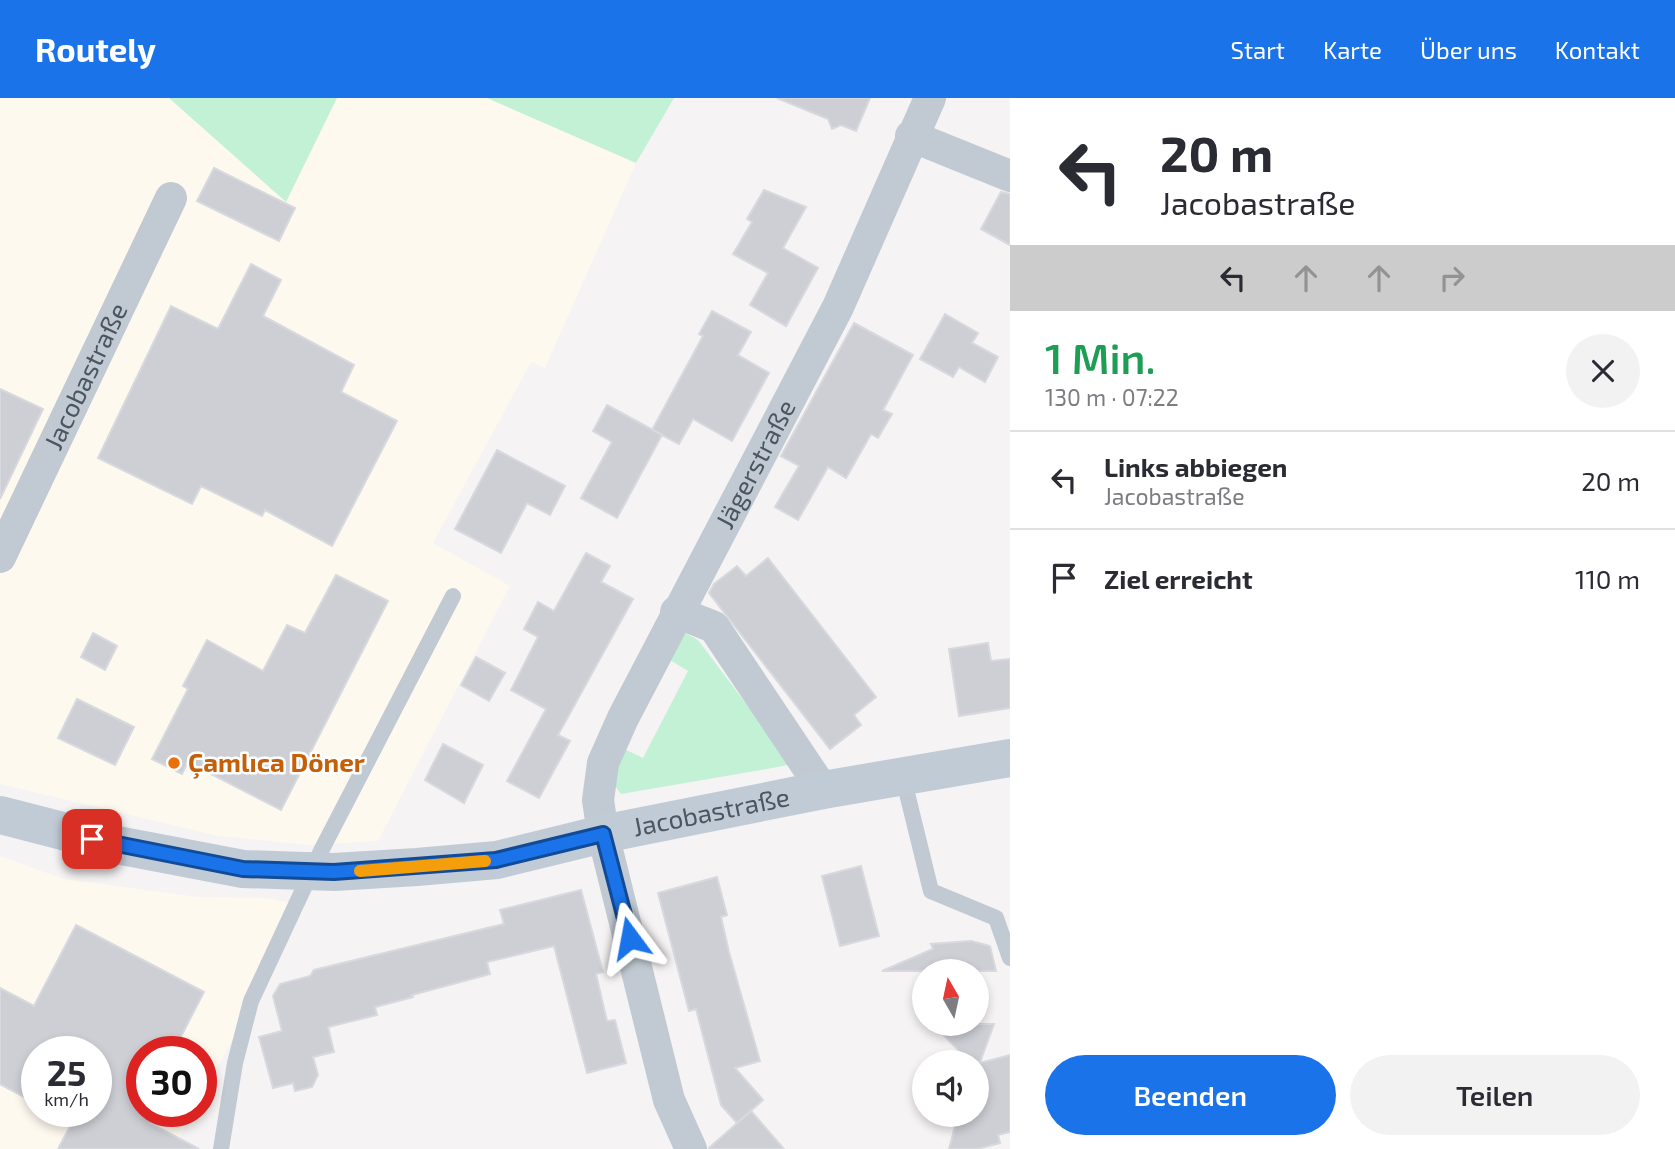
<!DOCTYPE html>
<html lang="de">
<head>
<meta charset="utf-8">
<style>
  :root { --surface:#fff; --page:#f2f2f3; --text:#2b2b33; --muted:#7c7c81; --line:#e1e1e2; --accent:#1a73e8 }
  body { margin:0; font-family:"Exo 2",sans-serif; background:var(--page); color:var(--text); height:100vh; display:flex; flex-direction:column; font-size:26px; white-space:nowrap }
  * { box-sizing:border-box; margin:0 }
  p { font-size:23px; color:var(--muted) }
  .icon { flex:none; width:38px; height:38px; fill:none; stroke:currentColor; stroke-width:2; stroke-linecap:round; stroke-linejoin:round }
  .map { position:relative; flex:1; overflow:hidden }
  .panel { display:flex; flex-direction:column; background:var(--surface); width:665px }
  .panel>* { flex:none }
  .guide { background:#fff; color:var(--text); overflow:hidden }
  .needle { width:46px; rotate:351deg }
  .controls { position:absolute; left:912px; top:861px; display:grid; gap:14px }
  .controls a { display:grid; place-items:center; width:77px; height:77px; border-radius:50%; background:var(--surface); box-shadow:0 4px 10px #0003; font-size:35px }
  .speed { position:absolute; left:21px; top:938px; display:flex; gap:14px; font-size:35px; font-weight:700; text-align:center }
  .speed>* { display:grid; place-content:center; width:91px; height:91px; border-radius:50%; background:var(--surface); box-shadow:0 4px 10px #0003; line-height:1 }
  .speed small { font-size:18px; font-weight:400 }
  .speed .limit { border:10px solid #d22; background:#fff; color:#111 }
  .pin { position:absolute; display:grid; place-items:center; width:60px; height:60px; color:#fff; margin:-30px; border-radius:14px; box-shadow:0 4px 10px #0006 }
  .me { position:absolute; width:77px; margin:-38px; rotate:347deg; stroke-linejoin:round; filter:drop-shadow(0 0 5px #0008) }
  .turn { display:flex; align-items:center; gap:24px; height:147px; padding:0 35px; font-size:32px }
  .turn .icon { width:91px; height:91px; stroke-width:2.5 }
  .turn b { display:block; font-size:49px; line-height:60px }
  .lanes { display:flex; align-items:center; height:66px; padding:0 35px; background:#0003; justify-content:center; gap:35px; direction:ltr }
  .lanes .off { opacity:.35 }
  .round { display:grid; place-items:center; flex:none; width:74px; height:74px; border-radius:37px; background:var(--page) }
  .headline { display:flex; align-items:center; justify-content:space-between; height:119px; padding:0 35px }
  h1 { font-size:42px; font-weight:600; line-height:52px; color:#1e9e55 }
  .primary-button { display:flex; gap:14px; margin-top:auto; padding:14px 35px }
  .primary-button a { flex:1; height:80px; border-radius:42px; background:var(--accent); color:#fff; font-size:28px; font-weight:600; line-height:80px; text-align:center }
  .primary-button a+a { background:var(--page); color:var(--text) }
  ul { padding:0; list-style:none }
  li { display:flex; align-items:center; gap:21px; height:98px; padding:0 35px; border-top:2px solid var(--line) }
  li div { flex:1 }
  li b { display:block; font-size:26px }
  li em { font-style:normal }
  header { display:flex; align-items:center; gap:42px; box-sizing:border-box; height:98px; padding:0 35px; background:var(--accent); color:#fff }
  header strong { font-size:33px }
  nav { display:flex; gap:38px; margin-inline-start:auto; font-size:24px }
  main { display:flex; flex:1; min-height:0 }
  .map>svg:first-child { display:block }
  .commercial { fill:#fdf9ef; fill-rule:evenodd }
  .green { fill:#c3f1d5 }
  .building { fill:#cdcfd5; stroke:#d7d9de; stroke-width:2 }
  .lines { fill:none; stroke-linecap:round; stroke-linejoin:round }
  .lane { stroke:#c1cad2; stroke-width:16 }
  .street { stroke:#c1cad2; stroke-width:32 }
  .secondary { stroke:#c1cbd6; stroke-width:38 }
  .route-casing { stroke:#114b97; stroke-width:18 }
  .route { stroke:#1a73e8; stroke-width:12 }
  .slow { stroke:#f59e0b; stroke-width:12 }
  .food-dot { fill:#e8710a; stroke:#fff; stroke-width:2.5 }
  .labels { text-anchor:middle; stroke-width:5; stroke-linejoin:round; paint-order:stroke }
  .street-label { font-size:26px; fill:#4a5661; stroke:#fff }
  .food-label { font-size:26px; font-weight:bold; fill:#c56008; stroke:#fff; text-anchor:start }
</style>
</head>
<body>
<header>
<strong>Routely</strong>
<nav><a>Start</a><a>Karte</a><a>Über uns</a><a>Kontakt</a></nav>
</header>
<main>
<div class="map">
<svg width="1010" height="1051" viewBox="0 0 1010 1051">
  <rect width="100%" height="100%" fill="#f5f3f3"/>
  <g class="commercial">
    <polygon points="0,0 169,0 286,103 337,0 487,0 636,65 545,270 531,264 433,445 510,488 378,743 310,747 218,738 0,686"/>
    <path d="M0,758l64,23 134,18 69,1 38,8 -104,192v-46h-59v59h52l-21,38h-173zM37,954h59v59h-59z"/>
  </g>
  <g class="green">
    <polygon points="169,0 337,0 286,104"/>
    <polygon points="487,0 674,0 636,65"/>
    <polygon points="681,533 698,542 789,663 787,667 778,669 621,696 615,688 618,648 643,660 688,573 665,559"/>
  </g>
  <g class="building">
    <polygon points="777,0 870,0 856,33 841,27 832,31 828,21"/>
    <polygon points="214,70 295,110 279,143 197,103"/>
    <polygon points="764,92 806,109 783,150 818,170 786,228 750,207 768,175 733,156 752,124 747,121"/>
    <polygon points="1001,94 1010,96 1010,147 981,131"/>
    <polygon points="251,166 281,182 263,218 354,267 341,294 397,323 332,448 265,412 262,418 201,388 192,406 98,360 171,208 218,231"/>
    <polygon points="712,213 751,234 738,257 769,275 732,343 693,321 679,346 652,332 703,238 699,236"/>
    <polygon points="945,216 978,235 972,245 998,259 985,284 959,269 953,279 920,261"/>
    <polygon points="854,225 913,257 883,312 892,316 878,340 871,336 846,380 828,369 798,422 775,409 799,368 781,358"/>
    <polygon points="0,291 43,311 0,401"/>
    <polygon points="607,307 662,337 617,420 581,400 612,344 593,333"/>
    <polygon points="497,352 565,388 550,417 527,405 501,455 455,431"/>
    <polygon points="586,455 610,468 601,484 633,501 558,637 570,643 539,700 507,683 546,611 511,592 538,539 524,531 538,504 554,513"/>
    <polygon points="768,460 876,599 854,617 861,627 830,651 709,495 714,486 737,468 746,478"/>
    <polygon points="336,477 388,503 281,712 188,664 182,676 152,661 188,591 183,588 207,542 263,573 287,527 305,535"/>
    <polygon points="93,535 117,548 105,572 81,559"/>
    <polygon points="988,545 991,563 1010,561 1010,610 959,618 949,551"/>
    <polygon points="476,559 505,575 489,603 461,587"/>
    <polygon points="77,601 134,629 115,667 58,640"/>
    <polygon points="443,646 483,667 464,705 425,682"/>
    <polygon points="861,768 879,838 840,848 822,778"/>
    <polygon points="717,779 727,817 721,819 729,854 760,963 735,970 763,1002 737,1025 721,1007 696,911 689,913 658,795"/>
    <polygon points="581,792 603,874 596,876 607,923 615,922 626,965 587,975 554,848 487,864 490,876 412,897 413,899 375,909 377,917 328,929 334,954 313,959 318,977 312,989 295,993 293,985 273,990 259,939 282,933 273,898 280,886 310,878 314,872 504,826 500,812"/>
    <polygon points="76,827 204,894 173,954 142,954 142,1013 156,1013 150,1025 199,1051 58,1051 78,1013 96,1013 96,954 37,954 37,997 28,993 24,999 0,986 0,890 34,908"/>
    <polygon points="971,843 990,848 996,873 882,873 933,851 931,846"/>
    <polygon points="933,926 994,926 980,964 962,964 958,952"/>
    <polygon points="1010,957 1010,1034 998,1037 1000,1045 977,1051 949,1051 958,1017 976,1017 976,966"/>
    <polygon points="751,1013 784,1051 709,1051 709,1050"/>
  </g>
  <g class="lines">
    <g class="lane">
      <polyline points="903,679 931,793 996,820 1010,860"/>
      <polyline points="221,1051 235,965 251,903 322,751 453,498"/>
    </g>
    <g class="street">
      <polyline points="911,38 1010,78"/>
      <path id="s1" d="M0,459l171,-359"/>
      <polyline points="676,514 714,529 823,692"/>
      <path id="s2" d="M691,1051l-22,-49 -66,-266 -5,-34 5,-37 20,-45 215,-411 92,-209"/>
    </g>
    <path class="secondary" id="s3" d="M0,717l117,30 126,24 91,3 83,-5 80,-7 106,-26 220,-44 187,-32"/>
  </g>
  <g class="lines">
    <defs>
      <polyline id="route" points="92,741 243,771 334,774 496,762 603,736 630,840"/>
    </defs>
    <use href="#route" class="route-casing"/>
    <use href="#route" class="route"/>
    <polyline class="slow" points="360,773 485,763"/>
  </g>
  <circle class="food-dot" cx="174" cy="665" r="7"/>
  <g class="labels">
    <g class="street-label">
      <text dy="9" stroke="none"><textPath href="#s1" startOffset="200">Jacobastraße</textPath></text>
      <text dy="9" stroke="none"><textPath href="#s2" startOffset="735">Jägerstraße</textPath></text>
      <text dy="9" stroke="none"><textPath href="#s3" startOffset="723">Jacobastraße</textPath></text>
    </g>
    <g class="food-label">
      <text x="188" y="674">Çamlıca Döner</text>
    </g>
  </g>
</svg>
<div class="controls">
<a><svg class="needle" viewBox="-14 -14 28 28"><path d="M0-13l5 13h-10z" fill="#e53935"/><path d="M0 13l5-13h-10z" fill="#7c7c81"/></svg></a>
<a><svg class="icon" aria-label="sound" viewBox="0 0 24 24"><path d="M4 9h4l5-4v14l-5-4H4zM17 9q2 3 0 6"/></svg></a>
</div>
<div class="speed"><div>25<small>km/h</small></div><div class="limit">30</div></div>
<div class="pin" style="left:92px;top:741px;background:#d93025"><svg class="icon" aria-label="arrive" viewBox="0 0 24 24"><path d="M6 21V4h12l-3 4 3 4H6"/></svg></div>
<svg class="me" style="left:630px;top:840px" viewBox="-20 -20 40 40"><path d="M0-17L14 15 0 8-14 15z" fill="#1a73e8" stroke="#fff" stroke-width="4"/></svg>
</div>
<section class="panel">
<div class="guide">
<div class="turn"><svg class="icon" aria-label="left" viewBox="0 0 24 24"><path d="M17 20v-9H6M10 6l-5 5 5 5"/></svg><div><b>20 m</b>Jacobastraße</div></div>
<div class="lanes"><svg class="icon" aria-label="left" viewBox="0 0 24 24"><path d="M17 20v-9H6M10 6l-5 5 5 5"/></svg><svg class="icon off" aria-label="ahead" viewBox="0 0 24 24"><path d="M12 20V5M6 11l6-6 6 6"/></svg><svg class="icon off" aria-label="ahead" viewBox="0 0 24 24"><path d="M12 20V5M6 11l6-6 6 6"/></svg><svg class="icon off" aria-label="right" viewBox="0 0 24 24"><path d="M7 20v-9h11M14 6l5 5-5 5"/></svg></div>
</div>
<div class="headline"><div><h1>1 Min.</h1><p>130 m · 07:22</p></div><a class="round"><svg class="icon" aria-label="close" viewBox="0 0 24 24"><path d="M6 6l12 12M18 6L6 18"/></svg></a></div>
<ul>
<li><svg class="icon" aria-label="left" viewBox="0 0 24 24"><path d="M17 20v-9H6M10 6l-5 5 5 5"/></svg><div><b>Links abbiegen</b><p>Jacobastraße</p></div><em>20 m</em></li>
<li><svg class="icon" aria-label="arrive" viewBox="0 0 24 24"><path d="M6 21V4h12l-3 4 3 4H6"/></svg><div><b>Ziel erreicht</b></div><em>110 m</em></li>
</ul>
<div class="primary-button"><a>Beenden</a><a>Teilen</a></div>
</section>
</main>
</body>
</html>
